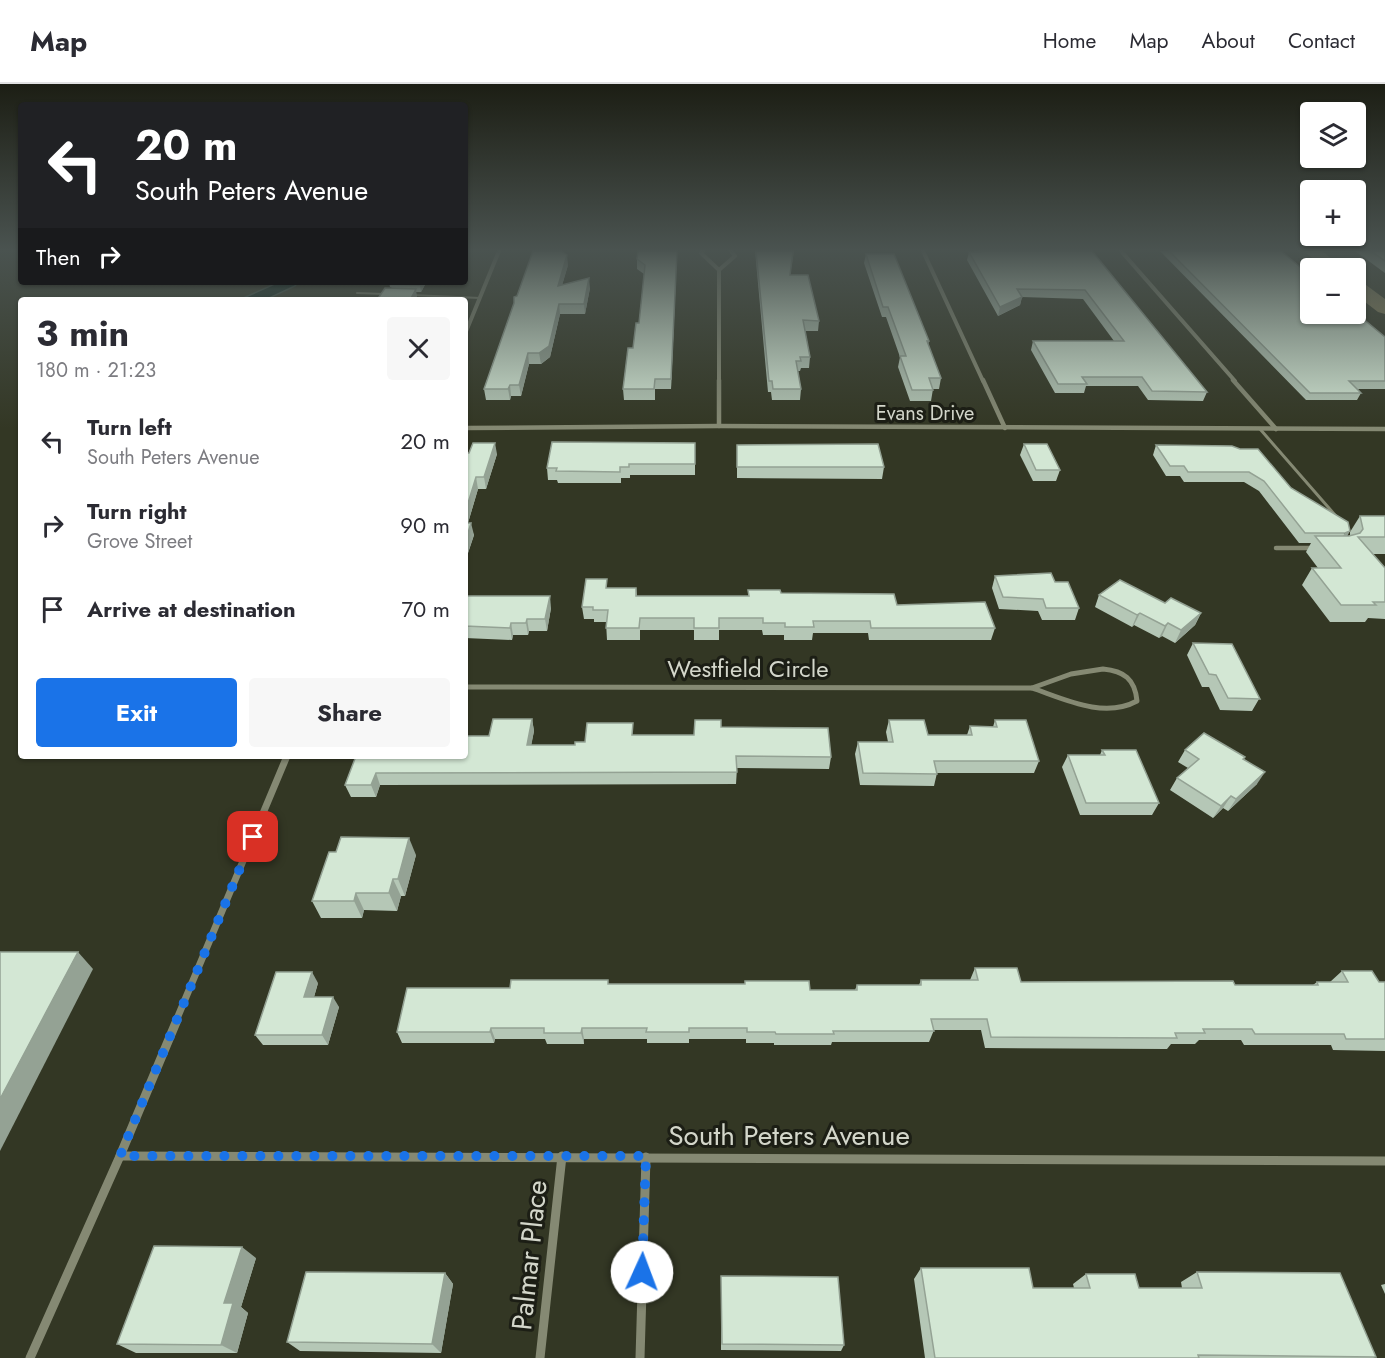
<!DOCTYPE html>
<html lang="en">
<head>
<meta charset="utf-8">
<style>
  :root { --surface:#fff; --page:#f7f7f7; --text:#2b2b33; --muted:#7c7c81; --line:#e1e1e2; --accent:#1a73e8 }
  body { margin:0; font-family:Jost,sans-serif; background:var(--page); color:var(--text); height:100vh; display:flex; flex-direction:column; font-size:22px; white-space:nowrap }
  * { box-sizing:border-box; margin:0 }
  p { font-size:20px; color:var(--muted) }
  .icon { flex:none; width:33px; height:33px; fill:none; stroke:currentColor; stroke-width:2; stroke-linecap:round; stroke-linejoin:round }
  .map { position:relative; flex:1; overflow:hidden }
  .drawer { position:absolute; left:18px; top:213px; width:450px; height:462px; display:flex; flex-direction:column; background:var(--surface); border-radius:6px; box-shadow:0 2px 4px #0004 }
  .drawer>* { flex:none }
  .banner { position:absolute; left:18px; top:18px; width:450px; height:183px; border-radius:6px; box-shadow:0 2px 4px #0004; background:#202124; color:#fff; overflow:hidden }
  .tools { position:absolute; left:1300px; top:18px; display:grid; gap:12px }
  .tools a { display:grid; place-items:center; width:66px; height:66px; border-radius:6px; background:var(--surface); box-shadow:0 2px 4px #0004; font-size:30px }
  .pin { position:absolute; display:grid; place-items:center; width:51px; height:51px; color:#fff; margin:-26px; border-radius:12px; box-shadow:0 3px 9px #0006 }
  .me { position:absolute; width:66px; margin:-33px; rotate:2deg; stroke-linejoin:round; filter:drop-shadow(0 0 4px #0008) }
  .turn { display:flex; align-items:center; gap:21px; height:126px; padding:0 18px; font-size:27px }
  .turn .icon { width:78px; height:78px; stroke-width:2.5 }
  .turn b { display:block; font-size:42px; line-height:51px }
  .then { display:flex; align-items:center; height:57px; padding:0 18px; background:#0003; gap:12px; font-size:22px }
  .round { display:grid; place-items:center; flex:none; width:63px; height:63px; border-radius:6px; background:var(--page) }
  .headline { display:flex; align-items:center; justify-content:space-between; height:102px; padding:0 18px }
  h1 { font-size:36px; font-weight:700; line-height:45px }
  .action { display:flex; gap:12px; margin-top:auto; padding:12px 18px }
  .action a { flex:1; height:69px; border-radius:6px; background:var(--accent); color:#fff; font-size:24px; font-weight:700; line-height:69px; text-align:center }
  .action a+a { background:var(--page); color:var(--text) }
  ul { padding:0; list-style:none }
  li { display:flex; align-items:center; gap:18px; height:84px; padding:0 18px }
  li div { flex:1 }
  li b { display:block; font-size:22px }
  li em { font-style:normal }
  header { display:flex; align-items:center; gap:36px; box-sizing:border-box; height:84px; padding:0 30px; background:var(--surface); border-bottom:2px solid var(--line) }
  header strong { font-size:28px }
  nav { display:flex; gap:33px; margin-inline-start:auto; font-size:21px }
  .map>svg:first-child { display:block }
  .water { fill:#002019; stroke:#3f574e; stroke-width:1.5 }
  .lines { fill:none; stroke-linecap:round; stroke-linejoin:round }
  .lane-far2 { stroke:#858973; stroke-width:2 }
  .lane-far1 { stroke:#858973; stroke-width:3 }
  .lane { stroke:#858973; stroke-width:4.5 }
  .street-far4 { stroke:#858973; stroke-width:4 }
  .street-far3 { stroke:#858973; stroke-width:4.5 }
  .street-far2 { stroke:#858973; stroke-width:5 }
  .street-far1 { stroke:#858973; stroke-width:7 }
  .street { stroke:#858973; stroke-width:9 }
  .secondary { fill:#8c855d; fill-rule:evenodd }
  .wall { fill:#b5c7b6 }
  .shaded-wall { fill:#94a294 }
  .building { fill:#d3e7d4; stroke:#94a294; stroke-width:1.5 }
  .route { stroke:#1a73e8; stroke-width:10; stroke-dasharray:0 18 }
  .labels { text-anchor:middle; stroke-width:6; stroke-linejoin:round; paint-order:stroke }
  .far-street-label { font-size:20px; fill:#d3d6ca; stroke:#1c1e15 }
  .street-label { font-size:24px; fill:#d3d6ca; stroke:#1c1e15 }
  .near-street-label { font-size:28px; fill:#d3d6ca; stroke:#1c1e15 }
</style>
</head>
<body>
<header>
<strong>Map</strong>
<nav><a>Home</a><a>Map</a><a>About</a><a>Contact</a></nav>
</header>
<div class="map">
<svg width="1385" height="1274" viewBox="0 0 1385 1274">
  <rect width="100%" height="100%" fill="#333724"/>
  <polygon class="water" points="279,198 298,198 295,202 265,216 239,216"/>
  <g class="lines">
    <g class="lane-far2">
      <polyline points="357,209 384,210"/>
      <polyline points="411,211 480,214"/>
    </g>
    <polyline class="lane-far1" points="1260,345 1335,431"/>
    <polyline class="lane" points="1276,464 1314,464"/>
    <g class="street-far4">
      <polyline points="703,167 701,169 719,186"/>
      <polyline points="923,167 983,297"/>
      <polyline points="1121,167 1235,297"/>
      <polyline points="719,186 719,297"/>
      <polyline points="719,186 735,172 731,167"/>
      <polyline points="465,250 499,167"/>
    </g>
    <g class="street-far3">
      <polyline points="719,296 719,342"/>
      <polyline points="983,296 1005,344"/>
      <polyline points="1233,296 1276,345"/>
      <polyline points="465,344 719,342 1385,345"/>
    </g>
    <g class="street-far2">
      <path d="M1103,585c21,2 32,10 34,32 -33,18 -73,-2 -105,-13l39,-14z"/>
      <polyline points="465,603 1032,604"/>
    </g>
    <polyline class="street-far1" points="176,937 287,672"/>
    <g class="street">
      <polyline points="120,1072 1385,1077"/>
      <polyline points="30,1274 120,1072 177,936"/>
      <polyline points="540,1274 562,1072"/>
      <polyline points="640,1274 646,1073"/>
    </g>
    <g class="secondary">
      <polygon points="1304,167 1322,167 1343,184 1324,184"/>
      <polygon points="1356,197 1362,198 1385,215 1385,230 1378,228 1356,211"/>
    </g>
  </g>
  <g class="wall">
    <polygon points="677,167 671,305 655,305 655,316 624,316 623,305 639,239 644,190 637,185 637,175"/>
    <polygon points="755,167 794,167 790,191 819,237 818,247 805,247 810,273 809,284 801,284 800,287 798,287 801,305 800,316 772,316 771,308 768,308"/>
    <polygon points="974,167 1092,167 1207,308 1203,317 1148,316 1138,302 1086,302 1084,309 1055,309 1031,266 1033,257 1114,257 1083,215 1022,213 1020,221 998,232 967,176 969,168 974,168"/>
    <polygon points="1160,167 1281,167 1385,253 1385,305 1358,305 1361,309 1357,316 1306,316"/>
    <polygon points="1355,167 1385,167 1385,189"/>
    <polygon points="866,170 929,257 928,261 941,294 939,305 933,305 931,317 910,317 898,283 900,273 886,233 882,233 864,179"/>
    <polygon points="568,181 562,201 590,204 585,230 560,230 550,273 541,280 529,280 521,312 511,312 510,316 486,316 484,305"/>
    <polygon points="389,198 426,198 426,199 421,208 416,208 417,216 377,216 392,204 390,203"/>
    <polygon points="695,359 695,391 630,391 630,394 621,394 621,399 558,399 557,396 548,396 547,384"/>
    <polygon points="1024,360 1060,386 1056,397 1033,397 1020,371"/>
    <polygon points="737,361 884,383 882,395 737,394"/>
    <polygon points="1156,361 1232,362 1291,404 1347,452 1350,452 1350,448 1360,432 1385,432 1385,470 1372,470 1385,484 1385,535 1368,534 1365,538 1330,538 1302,501 1312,484 1318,484 1306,468 1311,459 1299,459 1259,407 1244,398 1184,398 1180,392 1166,392 1153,371"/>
    <polygon points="465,369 497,370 486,405 478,405 468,439 474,451 466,475 465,475"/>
    <polygon points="995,492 1055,498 1079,524 1075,536 1042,536 1038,527 999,525 992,504"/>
    <polygon points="608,504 636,504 637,512 748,512 748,506 897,521 995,544 991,556 869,556 868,549 813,549 812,556 784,556 784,551 763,551 762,546 719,546 719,556 694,556 694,546 640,546 640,556 607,556 606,538 594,538 594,535 584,535 582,523"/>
    <polygon points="1099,511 1165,519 1201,529 1195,541 1175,559 1162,552 1159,554 1134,541 1132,543 1095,523"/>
    <polygon points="465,512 551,524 547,547 529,547 528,551 513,551 512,556 465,554"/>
    <polygon points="1193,559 1259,615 1252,627 1220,626 1209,603 1202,603 1187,571"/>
    <polygon points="532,635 534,647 531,661 575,661 585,658 634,651 694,651 721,643 831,673 829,685 737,684 736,700 380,701 376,713 351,713 345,701 356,672 489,652"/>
    <polygon points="889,636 928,651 967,651 970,642 993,643 995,636 1039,677 1034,689 937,689 934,702 860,701 855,670 858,658 888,658 886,648"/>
    <polygon points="1102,666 1159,719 1152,731 1080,731 1062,683 1068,671 1100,671"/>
    <polygon points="1185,666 1245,673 1244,675 1257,700 1228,727 1223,724 1213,734 1170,706 1177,694 1188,684 1178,678"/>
    <polygon points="416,771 405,812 401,812 397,827 364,826 362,834 321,834 312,817"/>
    <polygon points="975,884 1021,898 1235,901 1313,901 1317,898 1330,898 1342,887 1379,898 1385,898 1385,967 1333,966 1331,961 1244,961 1241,956 1199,956 1195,960 1171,960 1167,965 985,964 981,946 934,946 929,958 832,958 831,961 774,961 774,959 746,959 746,955 689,955 689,959 647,959 647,955 584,955 584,960 547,960 545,955 495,955 494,959 402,959 397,948 510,904 608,900 810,906 855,906 857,901 919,901 921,896 970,896"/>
    <polygon points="318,899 314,913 339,923 328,961 263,961 255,951"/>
    <polygon points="256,1174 241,1223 248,1229 237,1269 136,1269 117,1260"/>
    <polygon points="921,1184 1033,1204 1074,1204 1073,1200 1086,1190 1139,1204 1182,1204 1181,1198 1197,1188 1376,1273 1373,1274 925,1274 914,1195"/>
    <polygon points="445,1189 453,1200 441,1269 300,1267 287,1258"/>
    <polygon points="721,1192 844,1261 841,1267 721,1266"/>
    <polygon points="1385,1200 1385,1210 1381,1201"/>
  </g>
  <g class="shaded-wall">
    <polygon points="677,167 671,305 671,295"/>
    <polygon points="567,171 568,181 559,212 558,202"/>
    <polygon points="589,194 590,204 585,230 584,220"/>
    <polygon points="421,198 426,199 421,208 420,201"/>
    <polygon points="416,205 417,216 410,216"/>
    <polygon points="1022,213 1020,221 998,232 1000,223"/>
    <polygon points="559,220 560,230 550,273 541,280 539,269"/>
    <polygon points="528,269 529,280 521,312 519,301"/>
    <polygon points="510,301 511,312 510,316 508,305"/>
    <polygon points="495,359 497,370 486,405 484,393"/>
    <polygon points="476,393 478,405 465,449 465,429"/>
    <polygon points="471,439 474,451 466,475 465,468 465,459"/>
    <polygon points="1350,447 1344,458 1338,459 1345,449"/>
    <polygon points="550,512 551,524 547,547 545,535"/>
    <polygon points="1140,529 1134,541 1132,543 1137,531"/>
    <polygon points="1201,529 1195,541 1175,559 1181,546"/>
    <polygon points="527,535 529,547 528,551 526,539"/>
    <polygon points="511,539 513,551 512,556 510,544"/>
    <polygon points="1168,539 1162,552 1159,554 1165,542"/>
    <polygon points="532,635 534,647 529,674 527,661"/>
    <polygon points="1265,688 1257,700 1228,727 1236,715"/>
    <polygon points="376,689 380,701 376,713 371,701"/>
    <polygon points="1231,712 1223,724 1213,734 1221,722"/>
    <polygon points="409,754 416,771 405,812 398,795"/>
    <polygon points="393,795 401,812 397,827 389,809"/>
    <polygon points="356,809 364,826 362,834 354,817"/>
    <polygon points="78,868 93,885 0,1067 0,1015"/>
    <polygon points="312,888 318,899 311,923 304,913"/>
    <polygon points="333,913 339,923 328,961 322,951"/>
    <polygon points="491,944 495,955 494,959 490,948"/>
    <polygon points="582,944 584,955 584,960 581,949"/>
    <polygon points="242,1163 256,1174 241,1223 248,1229 237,1269 221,1261 224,1219"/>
    <polygon points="445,1189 453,1200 441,1269 432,1260"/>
  </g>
  <g class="building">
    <polygon points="533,167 561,167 567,171 558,202 589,194 584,220 559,220 549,262 539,269 528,269 519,301 510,301 508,305 484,305 514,219 514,213 517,212"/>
    <polygon points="638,167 677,167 671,295 655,295 654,305 623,305 628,264 633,264 636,239 639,239 645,181 637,175"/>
    <polygon points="756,167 793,167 790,191 808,191 819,237 803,236 810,273 800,273 801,277 796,277 801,305 773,305 772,297 769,297"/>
    <polygon points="979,167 1092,167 1207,308 1152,307 1142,293 1082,293 1087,300 1058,300 1033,257 1124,257 1085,206 1017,205 1022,213 1000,223 969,168 980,168"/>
    <polygon points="1169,167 1281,167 1311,192 1311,230 1356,229 1385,253 1385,297 1349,297 1361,309 1310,309"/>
    <polygon points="1371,167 1385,167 1385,177"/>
    <polygon points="866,170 894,170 929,257 927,257 941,294 929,294 933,306 912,306 900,272 906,272 888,223 883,223"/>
    <polygon points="393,198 421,198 420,201 391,200"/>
    <polygon points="385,204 416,205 410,216 377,216"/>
    <polygon points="552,358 695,359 695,380 629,380 629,383 620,383 620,388 556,387 557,384 547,384"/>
    <polygon points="473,359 495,359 484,393 476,393 465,429 465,369 469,369"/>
    <polygon points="878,360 884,383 737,383 737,361"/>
    <polygon points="1024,360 1047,360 1060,386 1036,386"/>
    <polygon points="1156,361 1232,362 1240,365 1258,365 1291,404 1348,438 1350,447 1345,449 1305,449 1264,397 1249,388 1188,388 1184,382 1170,382"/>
    <polygon points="1360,432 1385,432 1385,453 1358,453 1385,484 1385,518 1373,518 1376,521 1341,521 1312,484 1341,484 1315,452 1349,452 1360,449 1363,445"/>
    <polygon points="465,439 471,439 465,459"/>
    <polygon points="1051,489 1055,498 1068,498 1079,524 1046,524 1043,515 1003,513 995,492"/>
    <polygon points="586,495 607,495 606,504 636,504 636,512 749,512 748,506 780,506 781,509 894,510 897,521 985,518 995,544 871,544 870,537 813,537 814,543 785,543 785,539 763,539 763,534 719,534 719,544 694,544 694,534 640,534 639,544 606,544 608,526 593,526 593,523 582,523"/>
    <polygon points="1120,496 1165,519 1171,514 1201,529 1181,546 1168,539 1165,542 1140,529 1137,531 1099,511"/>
    <polygon points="465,512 550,512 545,535 527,535 526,539 511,539 510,544 465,542"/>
    <polygon points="1193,559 1232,560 1260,615 1228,614 1216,591 1209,590"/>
    <polygon points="493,635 532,635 527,661 575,661 575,658 585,658 587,639 633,639 632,651 694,651 695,636 721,636 721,643 828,644 831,673 736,672 737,688 376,689 371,701 345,701 356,672 465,672 465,652 489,652"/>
    <polygon points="889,636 924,636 928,651 972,651 970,642 997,643 995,636 1026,636 1039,677 934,677 937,690 863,689 858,658 893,658"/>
    <polygon points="1204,649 1245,673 1243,675 1265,688 1236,715 1231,712 1221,722 1177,694 1199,675 1185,666"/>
    <polygon points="1102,666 1136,666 1159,719 1086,719 1068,671 1105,671"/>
    <polygon points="341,753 409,754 398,795 393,795 389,809 356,809 354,817 312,817 329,768 336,768"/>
    <polygon points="0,868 78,868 0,1015"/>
    <polygon points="975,884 1017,884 1021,898 1233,897 1235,901 1318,901 1317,898 1348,898 1342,887 1372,887 1379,898 1385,898 1385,955 1346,955 1344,950 1255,950 1252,945 1203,945 1205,949 1175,949 1177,954 991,953 987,935 931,935 934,947 833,947 834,950 776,950 775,948 747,948 747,944 689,944 689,948 646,948 647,944 582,944 581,949 544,949 544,944 491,944 490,948 397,948 407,904 510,904 511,896 608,896 608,900 745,900 745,897 809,897 810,906 857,906 857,901 921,901 921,896 978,896"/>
    <polygon points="276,888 312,888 304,913 333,913 322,951 255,951"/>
    <polygon points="154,1162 242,1163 224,1219 233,1219 221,1261 117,1260"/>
    <polygon points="921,1184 1029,1184 1033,1204 1090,1204 1086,1190 1135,1190 1139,1204 1202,1204 1197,1188 1340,1189 1376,1273 1198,1271 1199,1274 935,1274"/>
    <polygon points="306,1188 445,1189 432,1260 287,1258"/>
    <polygon points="721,1192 838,1193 844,1261 722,1260"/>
  </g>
  <linearGradient id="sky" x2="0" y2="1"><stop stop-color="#1c1e14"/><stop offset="0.48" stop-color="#4a5350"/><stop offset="1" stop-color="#4a5350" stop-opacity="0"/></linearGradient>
  <rect width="1385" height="345" fill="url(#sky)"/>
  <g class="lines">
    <polyline class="route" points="253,753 120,1072 646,1072 642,1188"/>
  </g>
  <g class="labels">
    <g class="far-street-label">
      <text x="925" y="336">Evans Drive</text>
    </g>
    <g class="street-label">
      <text x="748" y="593">Westfield Circle</text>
    </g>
    <g class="near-street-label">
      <text x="789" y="1061">South Peters Avenue</text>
      <text transform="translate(529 1171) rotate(-84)" y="10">Palmar Place</text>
    </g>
  </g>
</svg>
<div class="tools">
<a><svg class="icon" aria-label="layers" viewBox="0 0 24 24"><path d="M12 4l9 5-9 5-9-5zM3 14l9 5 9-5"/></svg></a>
<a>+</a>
<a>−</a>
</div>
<div class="pin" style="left:253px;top:753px;background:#d93025"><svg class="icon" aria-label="arrive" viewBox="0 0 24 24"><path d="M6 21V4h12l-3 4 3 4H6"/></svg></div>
<svg class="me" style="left:642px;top:1188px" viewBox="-20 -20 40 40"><circle r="19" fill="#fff"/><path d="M0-13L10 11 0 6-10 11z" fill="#1a73e8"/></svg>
<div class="banner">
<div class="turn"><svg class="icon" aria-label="left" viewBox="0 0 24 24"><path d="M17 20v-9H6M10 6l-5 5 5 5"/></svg><div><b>20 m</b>South Peters Avenue</div></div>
<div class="then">Then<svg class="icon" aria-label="right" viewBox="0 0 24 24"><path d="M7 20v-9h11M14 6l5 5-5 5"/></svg></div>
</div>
<section class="drawer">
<div class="headline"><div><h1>3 min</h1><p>180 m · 21:23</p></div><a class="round"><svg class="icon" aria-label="close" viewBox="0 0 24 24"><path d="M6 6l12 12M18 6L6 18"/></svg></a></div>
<ul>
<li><svg class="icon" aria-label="left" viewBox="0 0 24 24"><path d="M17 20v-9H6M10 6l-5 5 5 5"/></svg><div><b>Turn left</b><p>South Peters Avenue</p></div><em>20 m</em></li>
<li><svg class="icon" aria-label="right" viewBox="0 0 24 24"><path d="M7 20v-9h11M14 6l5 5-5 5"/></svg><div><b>Turn right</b><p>Grove Street</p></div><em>90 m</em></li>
<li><svg class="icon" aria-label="arrive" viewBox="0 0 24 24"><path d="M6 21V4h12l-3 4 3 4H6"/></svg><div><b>Arrive at destination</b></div><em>70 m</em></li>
</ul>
<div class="action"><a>Exit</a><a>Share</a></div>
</section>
</div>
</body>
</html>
